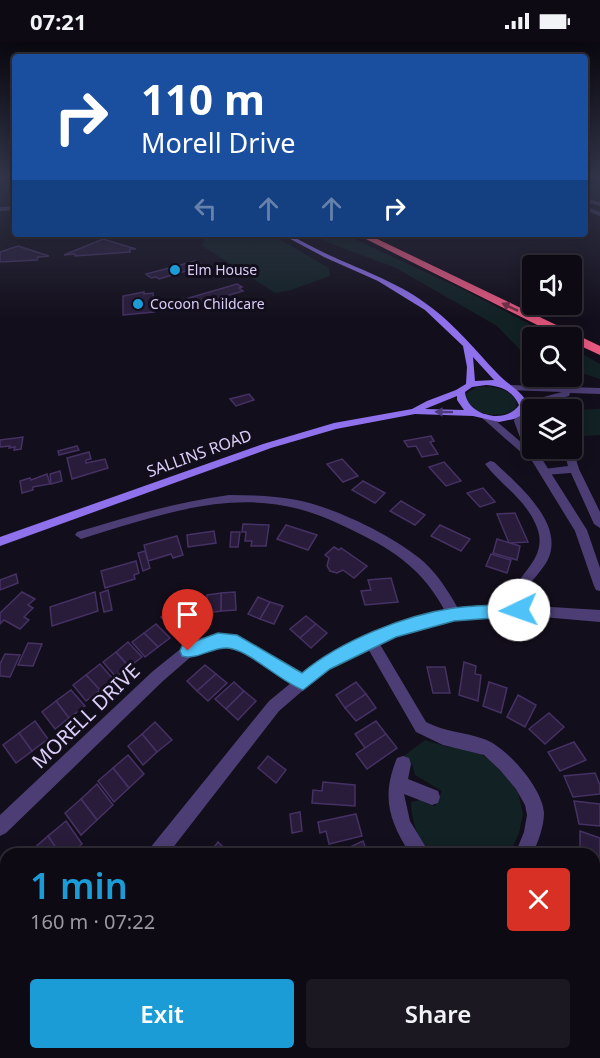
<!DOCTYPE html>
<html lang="en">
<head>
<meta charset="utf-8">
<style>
  :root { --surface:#0e0a14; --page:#1c1822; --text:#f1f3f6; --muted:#9b9aa0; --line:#2e2b34; --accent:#1c9cd7 }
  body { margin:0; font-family:"Noto Sans",sans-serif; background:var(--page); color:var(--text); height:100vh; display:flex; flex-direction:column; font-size:22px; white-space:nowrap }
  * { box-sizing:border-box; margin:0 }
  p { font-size:20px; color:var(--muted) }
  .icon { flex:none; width:33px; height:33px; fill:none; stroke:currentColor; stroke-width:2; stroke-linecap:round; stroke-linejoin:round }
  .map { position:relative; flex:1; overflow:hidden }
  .panel { position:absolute; left:0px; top:806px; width:600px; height:212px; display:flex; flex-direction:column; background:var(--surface); border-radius:18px 18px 0 0; box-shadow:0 3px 15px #0003,0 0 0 2px var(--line) }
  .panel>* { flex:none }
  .banner { position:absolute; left:12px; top:12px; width:576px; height:183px; border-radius:6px; box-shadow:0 3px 15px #0003,0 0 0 2px var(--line); background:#1a4fa0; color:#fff; overflow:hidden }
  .fabs { position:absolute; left:522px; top:213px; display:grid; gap:12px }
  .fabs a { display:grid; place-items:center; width:60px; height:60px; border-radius:6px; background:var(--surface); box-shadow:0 3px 15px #0003,0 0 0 2px var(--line); font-size:30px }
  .pin { position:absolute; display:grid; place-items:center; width:51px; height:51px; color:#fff; margin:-62px -26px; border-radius:50% 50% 50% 0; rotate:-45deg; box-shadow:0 0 6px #0007 }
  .pin .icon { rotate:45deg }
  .me { position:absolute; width:66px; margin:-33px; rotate:267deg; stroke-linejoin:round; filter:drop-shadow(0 0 4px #0008) }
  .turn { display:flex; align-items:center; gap:21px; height:126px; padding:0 30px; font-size:27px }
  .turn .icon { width:78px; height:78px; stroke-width:2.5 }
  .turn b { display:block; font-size:42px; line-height:51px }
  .lanes { display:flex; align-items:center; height:57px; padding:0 30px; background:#0003; justify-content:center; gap:30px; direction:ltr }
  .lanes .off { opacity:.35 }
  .round { display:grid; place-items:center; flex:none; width:63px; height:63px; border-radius:6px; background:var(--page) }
  .overview { display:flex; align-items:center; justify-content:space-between; height:102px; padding:0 30px }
  h1 { font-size:36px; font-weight:600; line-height:45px; color:var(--accent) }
  .cta { display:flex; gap:12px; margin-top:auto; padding:12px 30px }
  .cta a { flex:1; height:69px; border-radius:6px; background:var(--accent); color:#fff; font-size:24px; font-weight:600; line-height:69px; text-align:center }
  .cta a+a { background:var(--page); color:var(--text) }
  .status { display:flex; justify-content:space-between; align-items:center; height:42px; padding:0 30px; background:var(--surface); direction:ltr }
  .status svg { height:16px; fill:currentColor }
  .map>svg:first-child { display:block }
  .green { fill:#122124 }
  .building { fill:#281c3a; stroke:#453163; stroke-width:1.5 }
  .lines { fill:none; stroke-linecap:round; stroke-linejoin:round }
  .minor { fill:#4c3e74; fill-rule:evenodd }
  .tertiary { fill:#4c3e74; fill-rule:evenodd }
  .secondary { fill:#8f71ec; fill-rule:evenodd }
  .motorway { fill:#e9597f; fill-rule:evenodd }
  .oneway { fill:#733048 }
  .oneway2 { fill:#4b3b79 }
  .route { fill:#4fc3f7; stroke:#337fa1; stroke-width:1.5 }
  .poi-dot { fill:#1c9cd7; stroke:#130e1b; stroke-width:2 }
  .labels { text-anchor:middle; stroke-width:6; stroke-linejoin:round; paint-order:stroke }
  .far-poi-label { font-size:14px; fill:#dccef9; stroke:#130e1b; text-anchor:start }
  .street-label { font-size:16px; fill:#dccef9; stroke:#130e1b }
  .near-street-label { font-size:20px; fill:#dccef9; stroke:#130e1b }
</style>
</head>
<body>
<div class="status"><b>07:21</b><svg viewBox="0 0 49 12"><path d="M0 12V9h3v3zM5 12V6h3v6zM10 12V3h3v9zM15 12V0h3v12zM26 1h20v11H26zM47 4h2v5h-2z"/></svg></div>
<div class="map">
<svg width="600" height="1016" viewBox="0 0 600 1016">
  <rect width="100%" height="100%" fill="#130e1b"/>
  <g class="green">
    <polygon points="203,192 271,192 329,226 330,234 291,248 275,251 201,203 204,200"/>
    <polygon points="311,192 344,192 466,249 555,295 532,296 532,316 525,313 497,284 396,226 329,201"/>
    <polygon points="572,306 600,322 600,337 572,328"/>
    <path d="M477,345c15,-2 30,1 40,13l-1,9c-15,11 -44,7 -50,-12l1,-4z"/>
    <polygon points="600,367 600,393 572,395 572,368"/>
    <path d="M425,698l23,7 22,1 26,15 22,29 5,22 -4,19 -9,20c-15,0 -60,4 -72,0 -20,-5 -27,-34 -27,-51l9,-2 15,6 7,-15 -27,-16 -3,-11 -11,-6z"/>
  </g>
  <g class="building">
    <polygon points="103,197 136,207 130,207 130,210 75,214 75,212 64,213"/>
    <polygon points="18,204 49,214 38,215 37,218 0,220 0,210"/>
    <polygon points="195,219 203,224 159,237 156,235 151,236 146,232"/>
    <polygon points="237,242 242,245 239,246 243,249 193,264 182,258"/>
    <polygon points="144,250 144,252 153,251 154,270 123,273 123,254"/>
    <polygon points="249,352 254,358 236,364 230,357"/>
    <polygon points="431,394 434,399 430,400 438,412 422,415 416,404 408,405 404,399"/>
    <polygon points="23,395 21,407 14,408 15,405 9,406 10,404 0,405 0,398"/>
    <polygon points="77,404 79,408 59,413 58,409"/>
    <polygon points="89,410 91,417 86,418 86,421 105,417 108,426 72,437 67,416"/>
    <polygon points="342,417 358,434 343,440 327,422"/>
    <polygon points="444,420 461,439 446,444 429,425"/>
    <polygon points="60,429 62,439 51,442 50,432"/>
    <polygon points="47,432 50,442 33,445 33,448 22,451 20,439 30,436 31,438"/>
    <polygon points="363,439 385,451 375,461 352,448"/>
    <polygon points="483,446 495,460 480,465 467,451"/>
    <polygon points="401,459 425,473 415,483 390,469"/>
    <polygon points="515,471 528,500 509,501 497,472"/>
    <polygon points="243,482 269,483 266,504 251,504 252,499 245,499 246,490 242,490"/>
    <polygon points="286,483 317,493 308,508 277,497"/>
    <polygon points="440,483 470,497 461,509 431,494"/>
    <polygon points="214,489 216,501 188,505 187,493"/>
    <polygon points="231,490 240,490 238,505 230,505"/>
    <polygon points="177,494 183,513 173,516 171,512 148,519 144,503"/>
    <polygon points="497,497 520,504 517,518 493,511"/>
    <polygon points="334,505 339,508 341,506 367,524 354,536 343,528 337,531 330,529 327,524 329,516 325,513"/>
    <polygon points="145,509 150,526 143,529 138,511"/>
    <polygon points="491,512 511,518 507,531 486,524"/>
    <polygon points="136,519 139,531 134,533 135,537 105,546 101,529"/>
    <polygon points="16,532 18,541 0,548 0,538"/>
    <polygon points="391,536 398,560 365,563 361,549 371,548 368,538"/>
    <polygon points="108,548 112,568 104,570 100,551"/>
    <polygon points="22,550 35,557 28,563 33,566 24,575 29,578 20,587 4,578 0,582 0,571"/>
    <polygon points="95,550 98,569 52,584 50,565"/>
    <polygon points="235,550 236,568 221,569 221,551"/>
    <polygon points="221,551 221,569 207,571 207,553"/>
    <polygon points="258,555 270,560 260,577 248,572"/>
    <polygon points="184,558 198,571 186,580 172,567"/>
    <polygon points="270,560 283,564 274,582 260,577"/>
    <polygon points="172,567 186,580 175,588 161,575"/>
    <polygon points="306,574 316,582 300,596 290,587"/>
    <polygon points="156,582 170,596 158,605 144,591"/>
    <polygon points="316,582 327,591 311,606 300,596"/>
    <polygon points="144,591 158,605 145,615 132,600"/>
    <polygon points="128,600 142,615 129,625 116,610"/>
    <polygon points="28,601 42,602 33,624 18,623"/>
    <polygon points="116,610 129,625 116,635 103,620"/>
    <polygon points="5,612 20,613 10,635 0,634 0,622"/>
    <polygon points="464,620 476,624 475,632 481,633 478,659 459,653"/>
    <polygon points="100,622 114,638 100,648 86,633"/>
    <polygon points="205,623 216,632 197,649 187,639"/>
    <polygon points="427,625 445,625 450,651 433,651"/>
    <polygon points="216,632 227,641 208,659 197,649"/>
    <polygon points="86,633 100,648 86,659 73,643"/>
    <polygon points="234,640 244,649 226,667 215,657"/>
    <polygon points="356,640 366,652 345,666 336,653"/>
    <polygon points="489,640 507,646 501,671 483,664"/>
    <polygon points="71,648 85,664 69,676 56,659"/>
    <polygon points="244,649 256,659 238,678 226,667"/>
    <polygon points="366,652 376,666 356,679 345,666"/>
    <polygon points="518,653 536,663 525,685 507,675"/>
    <polygon points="56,659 69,676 55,687 42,670"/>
    <polygon points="549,671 564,685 545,702 529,687"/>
    <polygon points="35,679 48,697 32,709 19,691"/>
    <polygon points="376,679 386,692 365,706 355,692"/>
    <polygon points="155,680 172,698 157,710 142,692"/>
    <polygon points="19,691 32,709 16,721 3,703"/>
    <polygon points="142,692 157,710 143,723 128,704"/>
    <polygon points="386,692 397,706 367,727 356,712"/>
    <polygon points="574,700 586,718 560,729 548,710"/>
    <polygon points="128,713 144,732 129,746 113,726"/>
    <polygon points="268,714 286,728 276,741 258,726"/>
    <polygon points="113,726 129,746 114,760 98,739"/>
    <polygon points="595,731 600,743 600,752 573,755 564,734"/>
    <polygon points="323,740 355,743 355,764 312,761 313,748 322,749"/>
    <polygon points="97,742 113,763 97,778 81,757"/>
    <polygon points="81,757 97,778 81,793 65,771"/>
    <polygon points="574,759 600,762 600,784 579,782"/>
    <polygon points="300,770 302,789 292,791 290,772"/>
    <polygon points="356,772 362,794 329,802 326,789 320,791 318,780"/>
    <polygon points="66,779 82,802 71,812 60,812 48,794"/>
    <polygon points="580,789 600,796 600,819 594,817 594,812 580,811"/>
    <polygon points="48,794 60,812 33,812 31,809"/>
    <polygon points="363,799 368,812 335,812"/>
    <polygon points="218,800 230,812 209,812"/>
    <polygon points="594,827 600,830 600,855 594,852"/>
    <polygon points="6,836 6,875 5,876 0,868 0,841"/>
    <polygon points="594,866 600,873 600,893 595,900"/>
    <polygon points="3,909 6,914 6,946 0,935 0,912"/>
    <polygon points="92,1011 129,1011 125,1016 96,1016"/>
    <polygon points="344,1011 368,1011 373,1016 341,1016"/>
  </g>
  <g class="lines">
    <g class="minor">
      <polygon points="585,156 600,160 600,164 585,160"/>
      <polygon points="15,164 15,168 0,169 0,165"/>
      <polygon points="572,404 579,427 600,470 600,486 594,482 571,431 544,433 539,430 544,427 568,424 563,406 572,406"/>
      <path d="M490,419l4,1c22,21 69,59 55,95 -5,13 -18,22 -23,34 -3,8 1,16 -2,23l-5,1 -5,-1c-16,-35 40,-48 22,-89 -11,-26 -35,-40 -51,-61z"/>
      <path d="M229,453c23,0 45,1 68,5 37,7 99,37 127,62 15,14 27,33 37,52l-2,4 -5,2 -5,-2c-22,-42 -45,-62 -87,-83 -20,-10 -40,-20 -63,-26 -73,-20 -149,9 -218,30l-6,-4 2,-3c50,-15 99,-30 152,-37z"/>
      <polygon points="218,592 242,596 308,635 310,640 308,645 303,647 298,645 235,606 218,604 193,613 163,639 6,791 0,794 0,773 153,629 183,605"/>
      <path d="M370,592l5,2 51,86c19,10 39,10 58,17 23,8 59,50 60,74 0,14 -6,28 -11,41h-18l9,-22 3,-17 -2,-10 -9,-16 -16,-19 -16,-15 -41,-10 -27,-13 -53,-92 2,-4z"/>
      <path d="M403,714l6,2 2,6 -3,15 30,12 2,6 -2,6 -6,2 -28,-11 6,27 20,33h-20c-21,-34 -29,-57 -13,-96z"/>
      <polygon points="225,1011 249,1011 251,1016 227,1016"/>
    </g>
    <g class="tertiary">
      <polygon points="585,164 600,170 600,174 585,168"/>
      <path d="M509,343l91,3v6l-30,-1 -1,3 -43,11 2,2c-7,22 4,22 4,39h3l52,82 13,38v23l-4,-1 -2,-4 -19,-55 -46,-75 -5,-1 -43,-38 5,-3 3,1 33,28 -8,-22 7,-18 41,-11 -56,-2 -1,-2z"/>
      <polygon points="519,563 600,568 600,580 519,573 454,578 398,593 329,626 279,669 168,812 147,812 150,806 269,659 319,618 395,582 454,566"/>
      <polygon points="33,1011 55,1011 53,1016 31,1016"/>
    </g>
    <path class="secondary" d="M281,192h7c14,7 28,15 41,21 35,16 73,29 103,53 24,18 44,43 65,65 11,12 24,17 32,32l-7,10 -8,4 -15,3 -26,-6 -58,-2 -79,15 -65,19 -271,98v-9l263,-93 71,-21 78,-14 15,-8 29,-11 10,-6 1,-17 -4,-21 -38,-36 -47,-29 -54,-24zM473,315l21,23 -19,1zM486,343c15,1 27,6 33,20 -13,20 -52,11 -54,-13l7,-5zM457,354v4l7,10 -39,-1z"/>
    <polygon class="motorway" points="356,192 367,192 600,304 600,313 572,300 572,296 563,296"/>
  </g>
  <defs><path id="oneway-solid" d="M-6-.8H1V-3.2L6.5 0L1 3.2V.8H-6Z" transform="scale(1.5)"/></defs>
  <use class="oneway" href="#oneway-solid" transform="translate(510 265) rotate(-154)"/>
  <use class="oneway2" href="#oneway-solid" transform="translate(444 370) rotate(-179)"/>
  <linearGradient id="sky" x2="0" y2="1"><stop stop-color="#0a080f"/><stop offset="0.49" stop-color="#33364a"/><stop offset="1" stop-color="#33364a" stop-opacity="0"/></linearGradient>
  <rect width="600" height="279" fill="url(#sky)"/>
  <path class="route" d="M519,562l6,2 2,4 -2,5 -6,1 -65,5 -58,16 -66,32 -27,21c-23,-9 -50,-36 -70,-41 -18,-5 -35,12 -51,7l-2,-5 2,-5 36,-13 19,2 65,38c38,-32 103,-58 152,-65 21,-3 44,-3 65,-4z"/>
  <g class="poi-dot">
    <circle cx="175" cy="228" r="6"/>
    <circle cx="138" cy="262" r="6"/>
  </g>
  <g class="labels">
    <g class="far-poi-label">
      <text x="187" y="233">Elm House</text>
      <text x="150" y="267">Cocoon Childcare</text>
    </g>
    <g class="street-label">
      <text transform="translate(199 411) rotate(-20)" y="6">SALLINS ROAD</text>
    </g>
    <g class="near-street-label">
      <text transform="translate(86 674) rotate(-44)" y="7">MORELL DRIVE</text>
    </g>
  </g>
</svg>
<div class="fabs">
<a><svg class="icon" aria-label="sound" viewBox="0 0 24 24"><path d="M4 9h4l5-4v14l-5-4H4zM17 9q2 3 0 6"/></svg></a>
<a><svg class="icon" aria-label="search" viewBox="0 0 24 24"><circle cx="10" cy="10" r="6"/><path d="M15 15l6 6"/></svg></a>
<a><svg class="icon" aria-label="layers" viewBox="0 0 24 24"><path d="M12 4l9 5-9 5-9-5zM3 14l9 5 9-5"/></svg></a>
</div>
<div class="pin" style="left:188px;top:609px;background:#d93025"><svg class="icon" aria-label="arrive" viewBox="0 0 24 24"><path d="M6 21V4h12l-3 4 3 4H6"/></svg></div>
<svg class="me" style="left:519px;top:568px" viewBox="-20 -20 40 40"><circle r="19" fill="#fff"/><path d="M0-13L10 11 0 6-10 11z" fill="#4fc3f7"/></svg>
<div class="banner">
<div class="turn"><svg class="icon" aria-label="right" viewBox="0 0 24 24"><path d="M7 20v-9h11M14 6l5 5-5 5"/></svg><div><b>110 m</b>Morell Drive</div></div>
<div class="lanes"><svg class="icon off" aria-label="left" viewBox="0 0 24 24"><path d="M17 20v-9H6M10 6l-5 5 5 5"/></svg><svg class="icon off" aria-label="ahead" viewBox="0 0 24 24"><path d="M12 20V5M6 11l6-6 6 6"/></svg><svg class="icon off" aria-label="ahead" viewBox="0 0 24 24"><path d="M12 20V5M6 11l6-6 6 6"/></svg><svg class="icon" aria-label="right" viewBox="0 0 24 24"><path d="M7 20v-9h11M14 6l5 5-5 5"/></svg></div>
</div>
<section class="panel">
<div class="overview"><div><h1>1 min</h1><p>160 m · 07:22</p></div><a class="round" style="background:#d93025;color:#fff"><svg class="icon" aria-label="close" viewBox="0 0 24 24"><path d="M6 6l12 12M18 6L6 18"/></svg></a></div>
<div class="cta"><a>Exit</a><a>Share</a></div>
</section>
</div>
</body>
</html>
